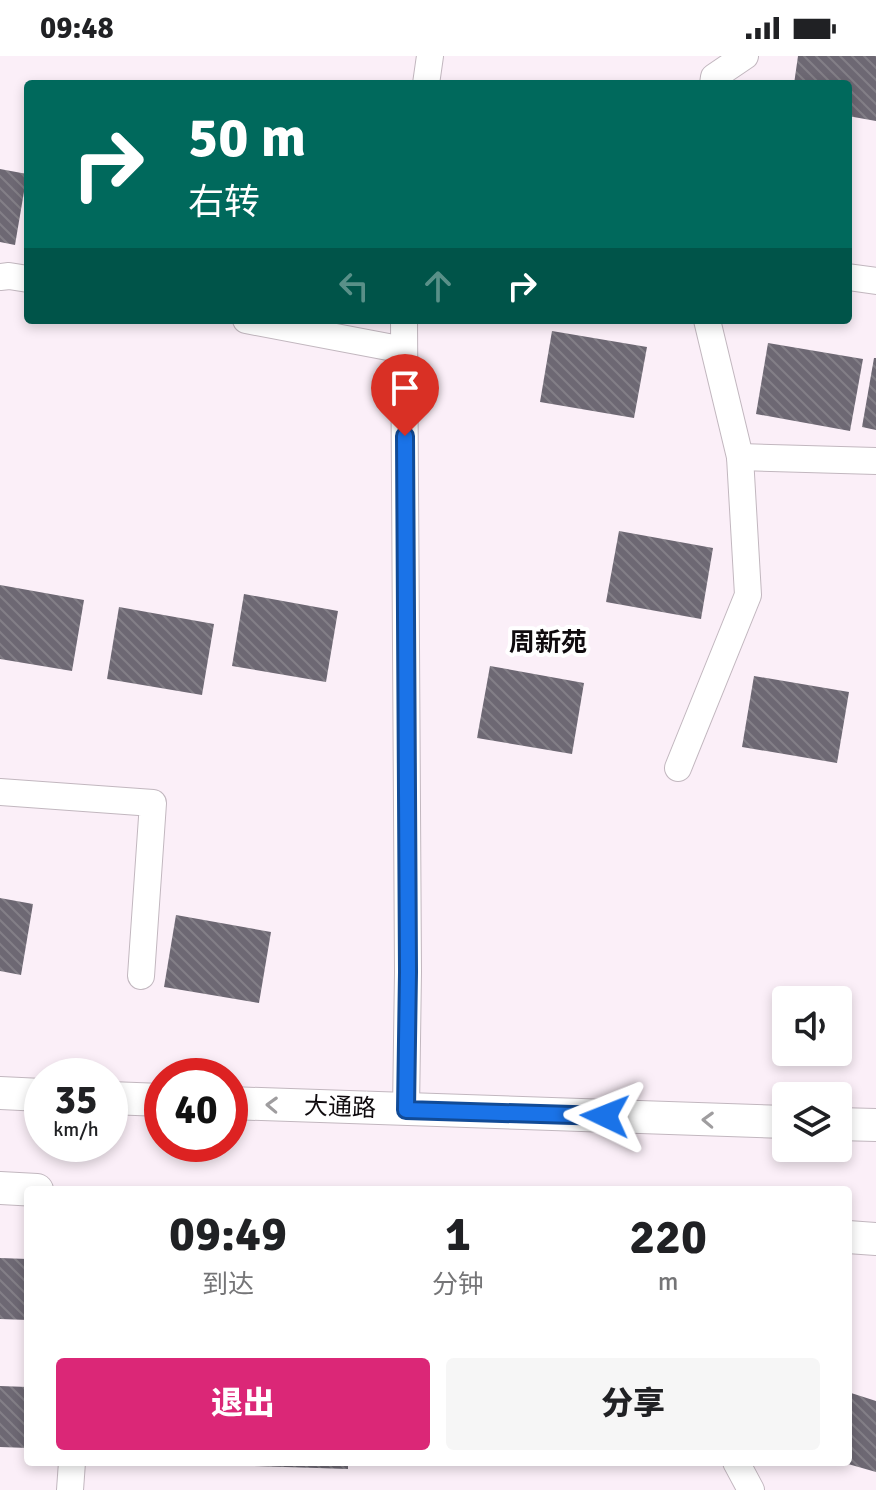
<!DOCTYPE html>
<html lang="zh">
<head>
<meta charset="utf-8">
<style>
  :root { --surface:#fff; --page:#f6f6f6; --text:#202124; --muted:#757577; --accent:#db2777 }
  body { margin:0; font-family:Signika,"Noto Sans SC",sans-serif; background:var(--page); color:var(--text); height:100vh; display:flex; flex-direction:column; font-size:30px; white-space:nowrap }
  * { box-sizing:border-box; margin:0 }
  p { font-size:26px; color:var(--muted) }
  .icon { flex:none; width:44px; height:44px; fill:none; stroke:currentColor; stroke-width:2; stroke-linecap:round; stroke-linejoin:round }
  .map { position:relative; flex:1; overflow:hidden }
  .details { position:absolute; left:24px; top:1130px; width:828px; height:280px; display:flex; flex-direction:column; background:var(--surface); border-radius:8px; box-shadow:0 4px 12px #0003 }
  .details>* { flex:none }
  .hud { position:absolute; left:24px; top:24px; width:828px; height:244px; border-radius:8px; box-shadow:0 4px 12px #0003; background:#00695c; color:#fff; overflow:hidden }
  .buttons { position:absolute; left:772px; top:930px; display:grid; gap:16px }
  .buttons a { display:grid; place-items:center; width:80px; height:80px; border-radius:8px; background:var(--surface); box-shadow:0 4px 12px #0003; font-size:40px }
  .speed { position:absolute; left:24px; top:1002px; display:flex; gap:16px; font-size:40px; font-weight:700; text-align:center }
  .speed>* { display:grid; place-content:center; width:104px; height:104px; border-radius:50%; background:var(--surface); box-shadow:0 4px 12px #0003; line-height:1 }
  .speed small { font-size:20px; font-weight:400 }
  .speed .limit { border:12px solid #d22; background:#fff; color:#111 }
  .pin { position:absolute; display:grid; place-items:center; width:68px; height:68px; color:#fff; margin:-82px -34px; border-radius:50% 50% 50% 0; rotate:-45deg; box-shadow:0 0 8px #0007 }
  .pin .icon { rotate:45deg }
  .me { position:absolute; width:88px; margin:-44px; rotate:272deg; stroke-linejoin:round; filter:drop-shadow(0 0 6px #0008) }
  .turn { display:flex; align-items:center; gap:28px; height:168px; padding:0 32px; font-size:36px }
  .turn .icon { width:104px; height:104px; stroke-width:2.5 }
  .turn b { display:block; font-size:56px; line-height:68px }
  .lanes { display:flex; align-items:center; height:76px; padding:0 32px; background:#0003; justify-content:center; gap:40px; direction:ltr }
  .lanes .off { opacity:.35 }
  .eta { display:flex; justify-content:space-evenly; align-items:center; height:136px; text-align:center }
  .eta b { font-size:48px; font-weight:800; line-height:56px }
  .action { display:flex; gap:16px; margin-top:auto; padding:16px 32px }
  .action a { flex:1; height:92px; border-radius:8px; background:var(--accent); color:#fff; font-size:32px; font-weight:800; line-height:92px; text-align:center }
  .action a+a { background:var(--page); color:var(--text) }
  .status { display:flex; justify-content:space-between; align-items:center; height:56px; padding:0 40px; background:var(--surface); direction:ltr }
  .status svg { height:22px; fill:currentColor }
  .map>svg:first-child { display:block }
  .building { fill:url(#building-back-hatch) }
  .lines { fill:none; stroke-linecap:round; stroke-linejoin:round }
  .minor-casing { stroke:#c2b7bf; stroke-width:28 }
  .tertiary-casing { stroke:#c2b7bf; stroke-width:34 }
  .minor { stroke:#fff; stroke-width:26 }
  .tertiary { stroke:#fff; stroke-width:32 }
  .oneway { stroke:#9f9d9f }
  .route-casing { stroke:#114b97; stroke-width:20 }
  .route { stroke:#1a73e8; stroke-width:14 }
  .labels { text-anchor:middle; stroke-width:8; stroke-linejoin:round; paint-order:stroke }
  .street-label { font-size:24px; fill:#0f0b0e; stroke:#fff }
  .neighbourhood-label { font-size:26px; font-weight:bold; fill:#0f0b0e; stroke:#fff }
</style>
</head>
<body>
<div class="status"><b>09:48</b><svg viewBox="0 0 49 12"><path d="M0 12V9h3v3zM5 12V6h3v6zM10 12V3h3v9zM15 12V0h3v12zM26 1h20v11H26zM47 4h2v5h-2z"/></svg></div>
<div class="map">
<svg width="876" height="1434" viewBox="0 0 876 1434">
  <defs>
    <pattern id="building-back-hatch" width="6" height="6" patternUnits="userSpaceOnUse" patternTransform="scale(2)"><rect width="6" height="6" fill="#6d6873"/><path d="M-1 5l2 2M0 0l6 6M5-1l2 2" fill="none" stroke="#837f87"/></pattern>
  </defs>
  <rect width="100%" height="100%" fill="#fbeff8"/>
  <g class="building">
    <polygon points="798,0 876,0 876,65 848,60 848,28 794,28"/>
    <polygon points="0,113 27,118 15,189 0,186"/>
    <polygon points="552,275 647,291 634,362 540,346"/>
    <polygon points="768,287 863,303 850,375 756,358"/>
    <polygon points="874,302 876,302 876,374 862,371"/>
    <polygon points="619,475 713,492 701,563 606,546"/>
    <polygon points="0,529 84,544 72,615 0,603"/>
    <polygon points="244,538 338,555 326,626 232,610"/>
    <polygon points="119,551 214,568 202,639 107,623"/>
    <polygon points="490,610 584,627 572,698 477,682"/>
    <polygon points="754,620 849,636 837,707 742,691"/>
    <polygon points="0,842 33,848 21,919 0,915"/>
    <polygon points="176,859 271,876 259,947 164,931"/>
    <polygon points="0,1202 28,1203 28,1264 0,1263"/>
    <polygon points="0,1330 28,1331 28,1392 0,1391"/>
    <polygon points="848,1336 876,1345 876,1416 848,1408"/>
    <polygon points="223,1406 348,1406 348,1413 223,1409"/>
  </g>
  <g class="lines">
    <defs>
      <g id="minor">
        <polyline points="426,28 430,0"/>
        <polyline points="713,28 714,21 745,0"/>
        <polyline points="0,221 9,220 28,223"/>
        <polyline points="848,221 876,225"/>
        <polyline points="246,264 404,294"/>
        <polyline points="404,264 408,916 406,1054"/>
        <polyline points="740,401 876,405"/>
        <polyline points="678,712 748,539 740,401 707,264"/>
        <polyline points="0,736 153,747 141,920"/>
        <polyline points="736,1406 751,1434"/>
        <polyline points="70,1434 72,1406"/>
      </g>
      <g id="tertiary">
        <polyline points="0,1037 42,1039"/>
        <polyline points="110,1042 162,1044"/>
        <polyline points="230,1047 786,1066"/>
        <polyline points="838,1068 876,1069"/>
        <polyline points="0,1132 37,1134"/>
        <polyline points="848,1181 876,1183"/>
      </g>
    </defs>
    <use href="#minor" class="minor-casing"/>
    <use href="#tertiary" class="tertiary-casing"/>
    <use href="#minor" class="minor"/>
    <use href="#tertiary" class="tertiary"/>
  </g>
  <defs><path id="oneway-chevron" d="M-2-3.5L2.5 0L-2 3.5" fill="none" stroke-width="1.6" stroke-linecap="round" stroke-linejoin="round" transform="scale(2)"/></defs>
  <g class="oneway">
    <use href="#oneway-chevron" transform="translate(272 1049) rotate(-178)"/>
    <use href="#oneway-chevron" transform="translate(708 1064) rotate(-178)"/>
  </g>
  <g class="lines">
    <defs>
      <polyline id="route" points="405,380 408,916 406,1054 605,1060"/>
    </defs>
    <use href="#route" class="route-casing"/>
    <use href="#route" class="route"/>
  </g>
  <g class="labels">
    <g class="street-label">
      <text transform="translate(340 1051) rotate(2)" y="8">大通路</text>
    </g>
    <g class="neighbourhood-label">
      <text x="548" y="595">周新苑</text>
    </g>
  </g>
</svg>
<div class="buttons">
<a><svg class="icon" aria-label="sound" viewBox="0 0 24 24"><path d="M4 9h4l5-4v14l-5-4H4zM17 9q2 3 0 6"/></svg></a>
<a><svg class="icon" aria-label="layers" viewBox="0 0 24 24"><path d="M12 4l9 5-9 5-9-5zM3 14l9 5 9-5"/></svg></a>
</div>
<div class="speed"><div>35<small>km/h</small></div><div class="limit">40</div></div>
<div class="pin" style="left:405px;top:380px;background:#d93025"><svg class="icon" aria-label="arrive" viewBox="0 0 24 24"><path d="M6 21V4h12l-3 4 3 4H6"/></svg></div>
<svg class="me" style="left:605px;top:1060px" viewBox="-20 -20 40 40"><path d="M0-17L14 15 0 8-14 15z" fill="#1a73e8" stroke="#fff" stroke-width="4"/></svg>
<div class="hud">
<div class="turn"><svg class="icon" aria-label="right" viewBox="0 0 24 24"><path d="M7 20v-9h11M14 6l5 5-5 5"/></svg><div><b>50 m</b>右转</div></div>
<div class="lanes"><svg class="icon off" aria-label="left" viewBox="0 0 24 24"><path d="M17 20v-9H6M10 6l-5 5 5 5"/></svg><svg class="icon off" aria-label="ahead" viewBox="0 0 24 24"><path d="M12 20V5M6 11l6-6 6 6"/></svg><svg class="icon" aria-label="right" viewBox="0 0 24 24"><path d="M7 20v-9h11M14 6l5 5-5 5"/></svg></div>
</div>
<section class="details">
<div class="eta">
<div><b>09:49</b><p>到达</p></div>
<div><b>1</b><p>分钟</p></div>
<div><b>220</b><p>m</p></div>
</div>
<div class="action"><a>退出</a><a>分享</a></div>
</section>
</div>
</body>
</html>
